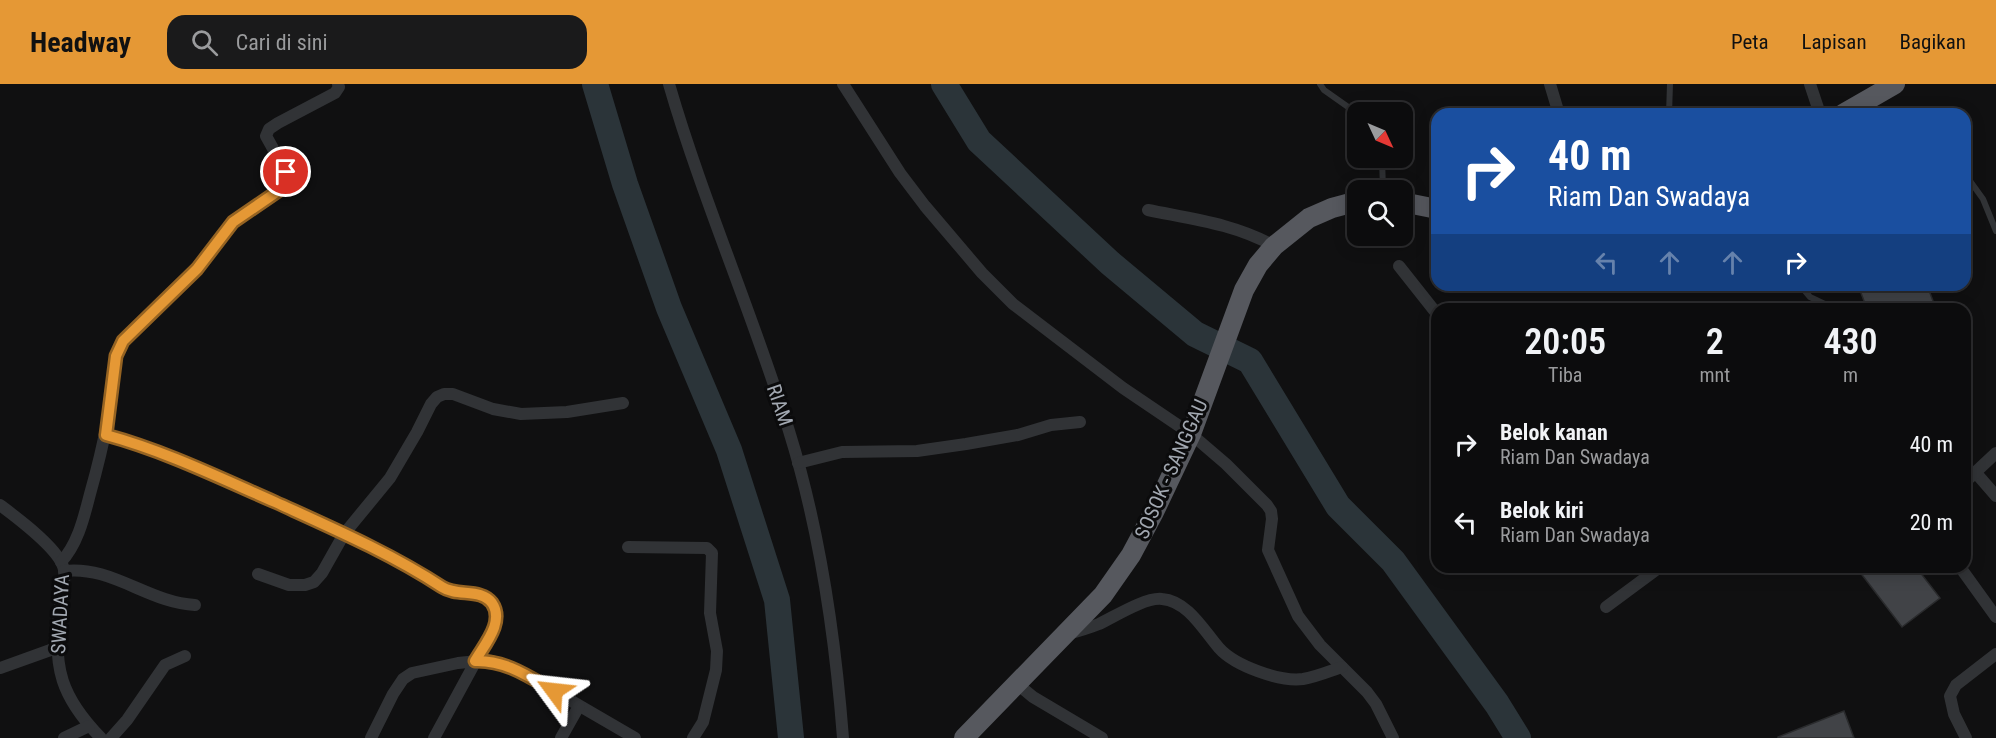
<!DOCTYPE html>
<html lang="id">
<head>
<meta charset="utf-8">
<style>
  :root { --surface:#0c0c0d; --page:#1a1a1b; --text:#f1f3f6; --muted:#9a9b9d; --line:#2c2c2e; --accent:#e59835 }
  body { margin:0; font-family:"Roboto Condensed",sans-serif; background:var(--page); color:var(--text); height:100vh; display:flex; flex-direction:column; font-size:22px; white-space:nowrap }
  * { box-sizing:border-box; margin:0 }
  p { font-size:20px; color:var(--muted) }
  .icon { flex:none; width:33px; height:33px; fill:none; stroke:currentColor; stroke-width:2; stroke-linecap:round; stroke-linejoin:round }
  .map { position:relative; flex:1; overflow:hidden }
  .sheet { position:absolute; left:1431px; top:219px; width:540px; height:270px; display:flex; flex-direction:column; background:var(--surface); border-radius:18px; box-shadow:0 3px 15px #0003,0 0 0 2px var(--line) }
  .sheet>* { flex:none }
  .banner { position:absolute; left:1431px; top:24px; width:540px; height:183px; border-radius:18px; box-shadow:0 3px 15px #0003,0 0 0 2px var(--line); background:#1a4fa0; color:#fff; overflow:hidden }
  .needle { width:39px; rotate:134deg }
  .tools { position:absolute; left:1347px; top:18px; display:grid; gap:12px }
  .tools a { display:grid; place-items:center; width:66px; height:66px; border-radius:12px; background:var(--surface); box-shadow:0 3px 15px #0003,0 0 0 2px var(--line); font-size:30px }
  .pin { position:absolute; display:grid; place-items:center; width:51px; height:51px; color:#fff; margin:-26px; border:3px solid #fff; border-radius:50%; box-shadow:0 2px 6px #0007 }
  .me { position:absolute; width:66px; margin:-33px; rotate:300deg; stroke-linejoin:round; filter:drop-shadow(0 0 4px #0008) }
  .turn { display:flex; align-items:center; gap:21px; height:126px; padding:0 18px; font-size:27px }
  .turn .icon { width:78px; height:78px; stroke-width:2.5 }
  .turn b { display:block; font-size:42px; line-height:51px }
  .lanes { display:flex; align-items:center; height:57px; padding:0 18px; background:#0003; justify-content:center; gap:30px; direction:ltr }
  .lanes .off { opacity:.35 }
  .eta { display:flex; justify-content:space-evenly; align-items:center; height:102px; text-align:center }
  .eta b { font-size:36px; font-weight:600; line-height:42px }
  ul { padding:0; list-style:none }
  li { display:flex; align-items:center; gap:18px; height:78px; padding:0 18px }
  li div { flex:1 }
  li b { display:block; font-size:22px }
  li em { font-style:normal }
  header { display:flex; align-items:center; gap:36px; box-sizing:border-box; height:84px; padding:0 30px; background:var(--accent); color:#111 }
  header strong { font-size:28px }
  nav { display:flex; gap:33px; margin-inline-start:auto; font-size:21px }
  .search { width:420px; height:54px; background:var(--page); display:flex; align-items:center; gap:15px; box-sizing:border-box; padding:0 21px; border-radius:18px; color:var(--muted); font-size:22px }
  .map>svg:first-child { display:block }
  .lines { fill:none; stroke-linecap:round; stroke-linejoin:round }
  .river { stroke:#2b3439; stroke-width:26 }
  .building { fill:#414347; stroke:#2a2b2d; stroke-width:1.5 }
  .service { stroke:#313336; stroke-width:6 }
  .minor { stroke:#313336; stroke-width:12 }
  .trunk { stroke:#56585e; stroke-width:20 }
  .route-casing { stroke:#956322; stroke-width:15 }
  .route { stroke:#e59835; stroke-width:10 }
  .labels { text-anchor:middle; stroke-width:6; stroke-linejoin:round; paint-order:stroke }
  .street-label { font-size:20px; fill:#a2a8b1; stroke:#0b0b0c }
</style>
</head>
<body>
<header>
<strong>Headway</strong>
<div class="search"><svg class="icon" aria-label="search" viewBox="0 0 24 24"><circle cx="10" cy="10" r="6"/><path d="M15 15l6 6"/></svg>Cari di sini</div>
<nav><a>Peta</a><a>Lapisan</a><a>Bagikan</a></nav>
</header>
<div class="map">
<svg width="1996" height="654" viewBox="0 0 1996 654">
  <rect width="100%" height="100%" fill="#101011"/>
  <g class="lines">
    <g class="river">
      <polyline points="595,0 625,100 669,224 729,366 777,516 791,654"/>
      <polyline points="944,0 979,57 1110,179 1195,250 1250,277 1338,422 1393,477 1497,620 1518,654"/>
    </g>
  </g>
  <g class="building">
    <polygon points="1858,201 1927,201 1936,225 1867,225"/>
    <polygon points="1856,483 1916,483 1940,514 1902,543"/>
    <polygon points="1844,627 1854,654 1778,654 1778,653"/>
  </g>
  <g class="lines">
    <g class="service">
      <polyline points="1320,0 1324,6 1358,30"/>
      <polyline points="1669,30 1670,0"/>
      <polyline points="1382,74 1383,106"/>
      <polyline points="1965,90 1983,115 1996,147"/>
      <polyline points="1800,201 1810,213 1829,222"/>
    </g>
    <g class="minor">
      <path d="M669,0c34,117 84,230 120,347 31,99 46,203 54,307"/>
      <polyline points="843,0 900,89 925,122 982,189 1013,220 1123,304 1191,350 1226,380 1267,421 1271,427 1272,435 1268,466 1298,532 1320,561 1367,608 1376,620 1393,654"/>
      <polyline points="1550,0 1559,30"/>
      <polyline points="1810,0 1820,30"/>
      <path d="M1148,126c44,9 87,14 126,36"/>
      <polyline points="1399,182 1437,230"/>
      <path d="M106,351c42,11 81,29 120,46 62,26 124,53 183,85 12,7 23,16 35,22 14,8 31,2 44,11 8,6 8,15 8,25l-62,114"/>
      <polyline points="798,379 842,368 917,367 966,360 1018,351 1051,341 1080,338"/>
      <polyline points="1976,389 1996,412"/>
      <polyline points="1965,398 1996,369"/>
      <path d="M0,421c16,12 61,45 64,65 2,13 -3,29 -5,42 -6,56 2,85 42,126"/>
      <polyline points="628,463 707,464 712,469 710,529 717,567 716,586 703,638 693,654"/>
      <path d="M61,478c17,-18 23,-45 29,-68 13,-46 23,-90 26,-138l7,-15 74,-72 36,-47 51,-35 4,-7 -2,-8 -20,-36 3,-7 9,-6 57,-30 4,-6 -1,-3"/>
      <polyline points="1960,483 1996,533"/>
      <path d="M64,487c47,-6 85,32 131,34"/>
      <polyline points="258,490 289,501 305,501 314,498 322,489 344,450 390,394 417,348 431,320 437,313 444,310 453,310 493,325 521,330 567,328 623,319"/>
      <polyline points="1606,523 1660,483"/>
      <path d="M1068,550c11,-3 21,-6 31,-10 15,-7 46,-27 63,-25 26,2 42,32 57,49 16,18 61,34 84,31 13,-2 27,-8 39,-12"/>
      <polyline points="0,584 56,564"/>
      <polyline points="1016,599 1033,613 1102,654"/>
      <polyline points="64,654 89,642"/>
      <polyline points="111,654 127,636 165,581 185,572"/>
      <polyline points="371,654 393,610 403,595 412,589 458,579 488,576 500,579 525,590 635,654"/>
      <polyline points="561,654 579,622"/>
      <polyline points="1966,654 1954,630 1950,612 1956,601 1996,570"/>
    </g>
    <g class="trunk">
      <polyline points="1843,30 1895,0"/>
      <polyline points="1402,118 1437,125"/>
      <polyline points="964,654 1103,511 1131,471 1154,428 1191,350 1244,206 1258,181 1274,162 1309,134 1332,124 1358,117"/>
    </g>
  </g>
  <g class="lines">
    <defs>
      <path id="route" d="M286,88l2,8 -4,7 -51,35 -36,47 -74,72 -7,15 -10,79c59,16 114,43 169,67 57,26 115,51 167,85 15,10 39,1 50,16 13,19 -8,42 -17,58 30,-1 53,15 79,30"/>
    </defs>
    <use href="#route" class="route-casing"/>
    <use href="#route" class="route"/>
  </g>
  <g class="labels">
    <g class="street-label">
      <text transform="translate(780 321) rotate(71)" y="7">RIAM</text>
      <text transform="translate(1171 385) rotate(-66)" y="7">SOSOK - SANGGAU</text>
      <text transform="translate(60 530) rotate(-87)" y="7">SWADAYA</text>
    </g>
  </g>
</svg>
<div class="tools">
<a><svg class="needle" viewBox="-14 -14 28 28"><path d="M0-13l5 13h-10z" fill="#e53935"/><path d="M0 13l5-13h-10z" fill="#9a9b9d"/></svg></a>
<a><svg class="icon" aria-label="search" viewBox="0 0 24 24"><circle cx="10" cy="10" r="6"/><path d="M15 15l6 6"/></svg></a>
</div>
<div class="pin" style="left:286px;top:88px;background:#d93025"><svg class="icon" aria-label="arrive" viewBox="0 0 24 24"><path d="M6 21V4h12l-3 4 3 4H6"/></svg></div>
<svg class="me" style="left:554px;top:607px" viewBox="-20 -20 40 40"><path d="M0-17L14 15 0 8-14 15z" fill="#e59835" stroke="#fff" stroke-width="4"/></svg>
<div class="banner">
<div class="turn"><svg class="icon" aria-label="right" viewBox="0 0 24 24"><path d="M7 20v-9h11M14 6l5 5-5 5"/></svg><div><b>40 m</b>Riam Dan Swadaya</div></div>
<div class="lanes"><svg class="icon off" aria-label="left" viewBox="0 0 24 24"><path d="M17 20v-9H6M10 6l-5 5 5 5"/></svg><svg class="icon off" aria-label="ahead" viewBox="0 0 24 24"><path d="M12 20V5M6 11l6-6 6 6"/></svg><svg class="icon off" aria-label="ahead" viewBox="0 0 24 24"><path d="M12 20V5M6 11l6-6 6 6"/></svg><svg class="icon" aria-label="right" viewBox="0 0 24 24"><path d="M7 20v-9h11M14 6l5 5-5 5"/></svg></div>
</div>
<section class="sheet">
<div class="eta">
<div><b>20:05</b><p>Tiba</p></div>
<div><b>2</b><p>mnt</p></div>
<div><b>430</b><p>m</p></div>
</div>
<ul>
<li><svg class="icon" aria-label="right" viewBox="0 0 24 24"><path d="M7 20v-9h11M14 6l5 5-5 5"/></svg><div><b>Belok kanan</b><p>Riam Dan Swadaya</p></div><em>40 m</em></li>
<li><svg class="icon" aria-label="left" viewBox="0 0 24 24"><path d="M17 20v-9H6M10 6l-5 5 5 5"/></svg><div><b>Belok kiri</b><p>Riam Dan Swadaya</p></div><em>20 m</em></li>
</ul>
</section>
</div>
</body>
</html>
